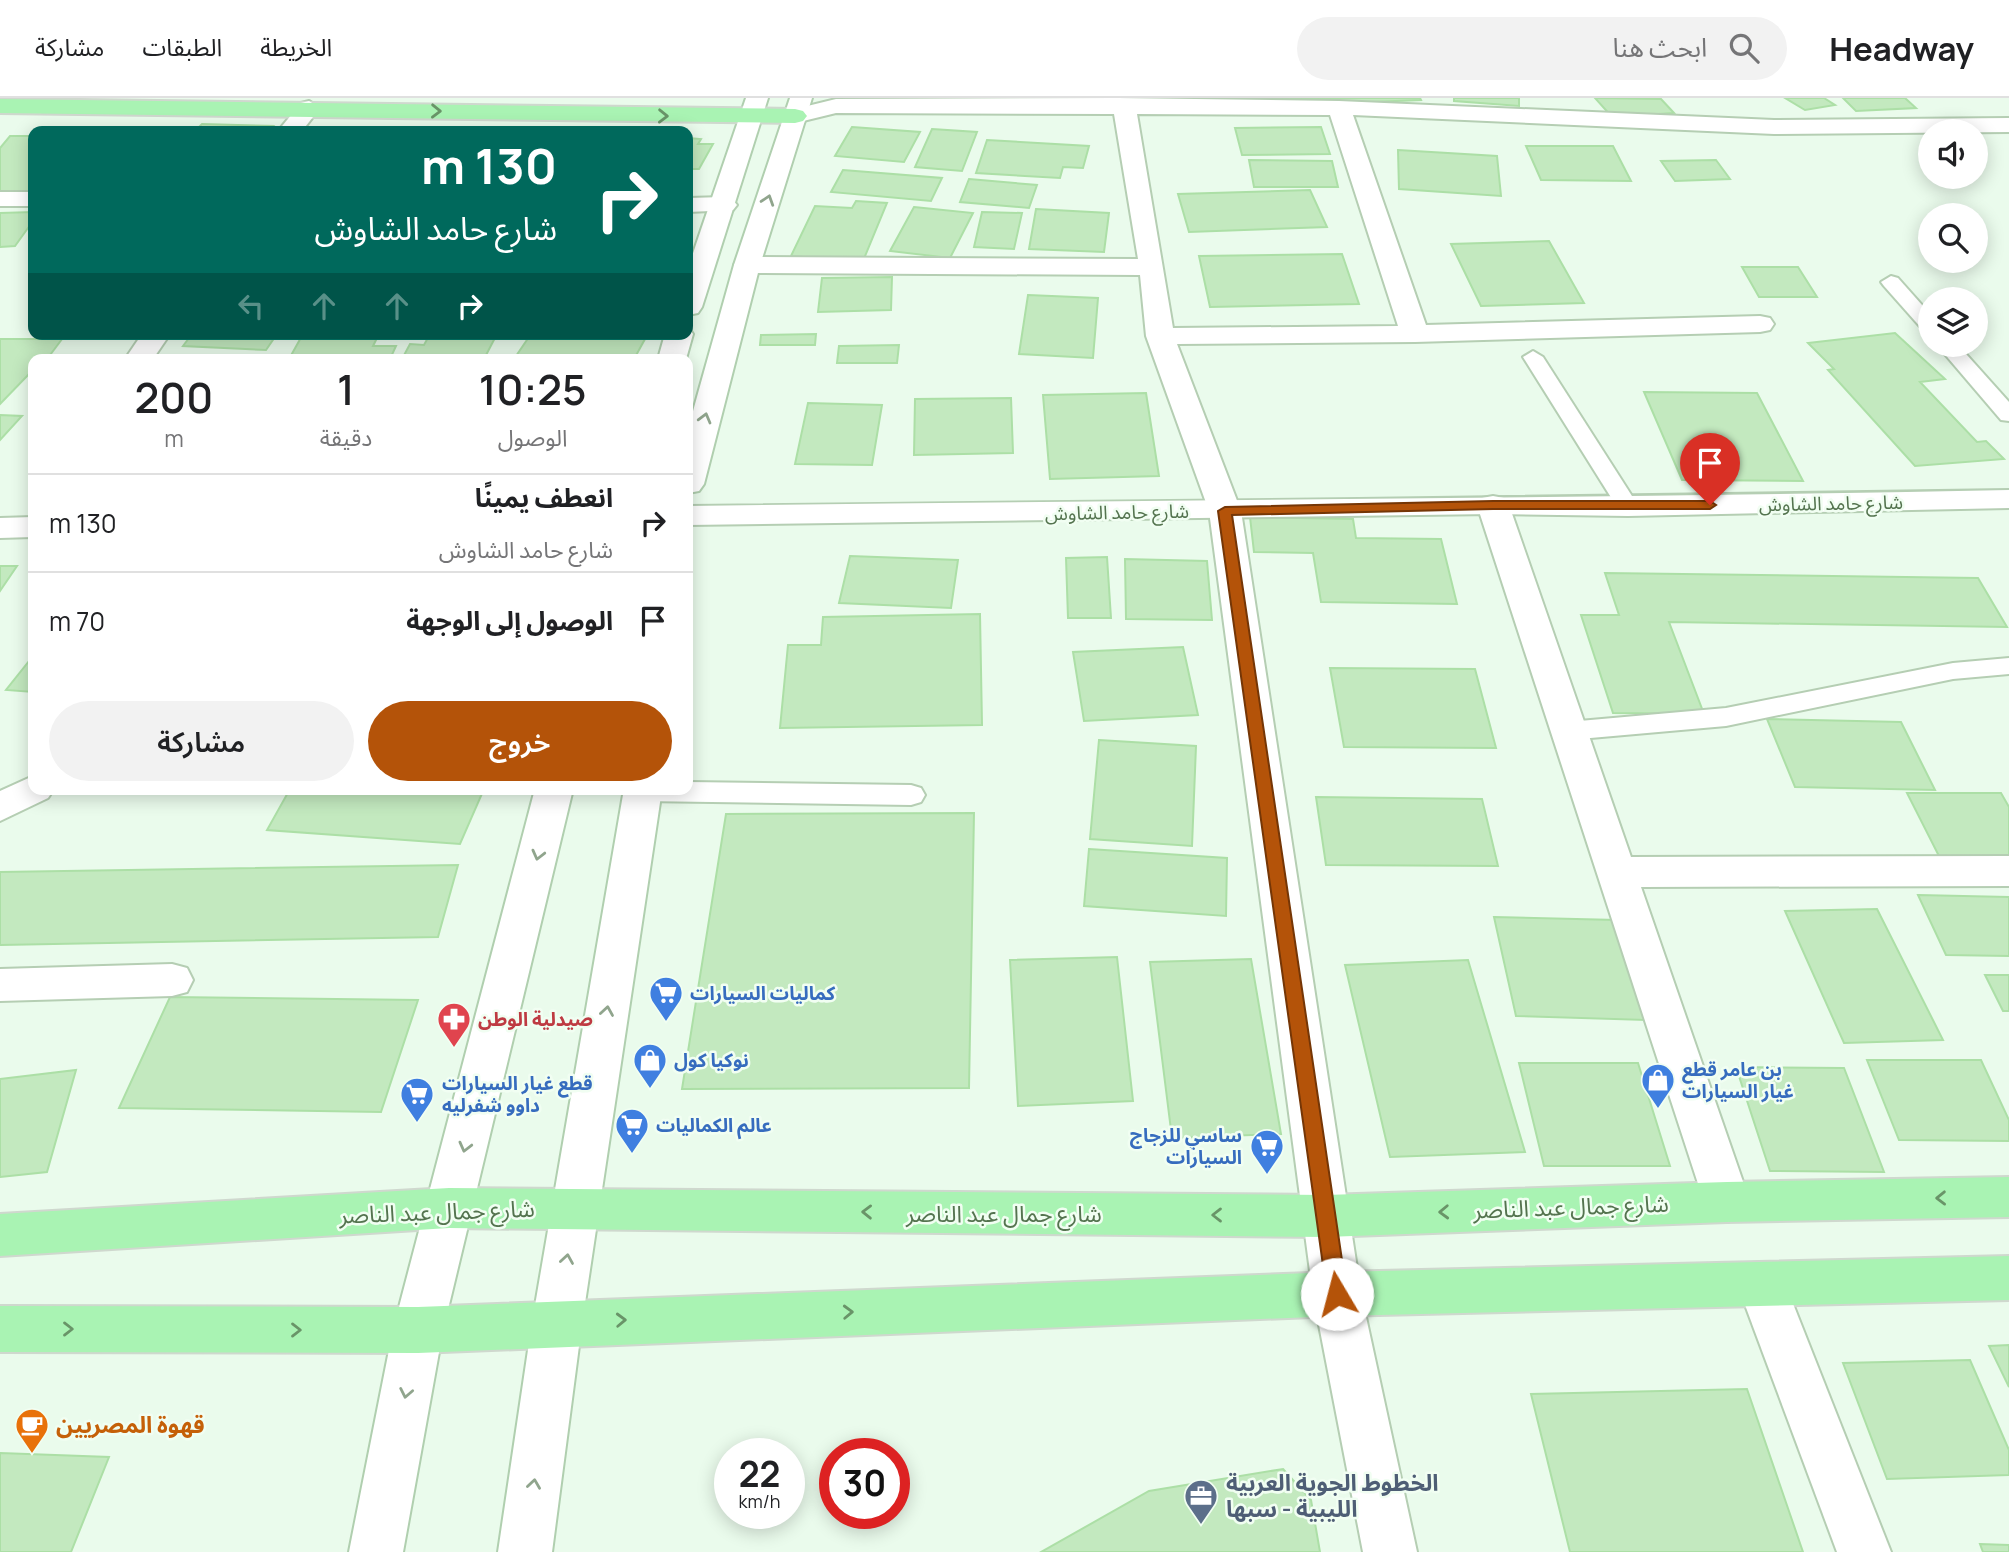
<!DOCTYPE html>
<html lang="ar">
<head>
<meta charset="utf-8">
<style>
  :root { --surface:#fff; --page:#f2f2f2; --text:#202124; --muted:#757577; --line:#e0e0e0; --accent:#b45309 }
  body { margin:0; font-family:Manrope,"Noto Sans Arabic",sans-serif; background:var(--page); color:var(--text); direction:rtl; height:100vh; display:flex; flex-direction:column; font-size:26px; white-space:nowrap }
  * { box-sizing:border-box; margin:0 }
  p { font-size:23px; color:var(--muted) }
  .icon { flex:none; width:38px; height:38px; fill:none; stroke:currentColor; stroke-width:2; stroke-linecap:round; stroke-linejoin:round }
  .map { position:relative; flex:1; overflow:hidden; direction:ltr }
  .details { position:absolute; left:28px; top:256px; width:665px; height:441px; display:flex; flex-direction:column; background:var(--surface); border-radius:14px; box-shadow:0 4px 18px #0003; direction:rtl }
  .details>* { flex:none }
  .hud { position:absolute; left:28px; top:28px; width:665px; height:214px; border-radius:14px; box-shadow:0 4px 18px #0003; direction:rtl; background:#00695c; color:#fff; overflow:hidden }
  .tools { position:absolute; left:1918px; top:21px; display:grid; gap:14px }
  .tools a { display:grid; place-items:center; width:70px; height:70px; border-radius:50%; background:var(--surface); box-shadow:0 4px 18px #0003; font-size:35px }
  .speed { position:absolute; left:714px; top:1340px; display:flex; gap:14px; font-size:35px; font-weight:700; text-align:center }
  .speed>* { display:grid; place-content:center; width:91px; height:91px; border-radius:50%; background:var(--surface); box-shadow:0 4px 18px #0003; line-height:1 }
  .speed small { font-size:18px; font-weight:400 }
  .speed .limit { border:10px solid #d22; background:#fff; color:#111 }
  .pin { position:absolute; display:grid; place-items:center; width:60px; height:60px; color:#fff; margin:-72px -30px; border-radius:50% 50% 50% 0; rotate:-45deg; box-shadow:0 0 7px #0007 }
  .pin .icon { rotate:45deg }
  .me { position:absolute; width:77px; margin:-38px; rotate:352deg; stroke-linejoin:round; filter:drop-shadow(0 0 5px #0008) }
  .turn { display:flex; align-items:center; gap:24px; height:147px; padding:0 21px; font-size:32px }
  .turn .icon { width:91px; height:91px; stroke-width:2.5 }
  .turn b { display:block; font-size:49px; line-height:60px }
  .lanes { display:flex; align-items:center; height:66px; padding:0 21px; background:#0003; justify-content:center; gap:35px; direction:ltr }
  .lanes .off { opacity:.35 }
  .eta { display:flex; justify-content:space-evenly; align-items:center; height:119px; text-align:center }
  .eta b { font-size:42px; font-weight:600; line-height:49px }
  .primary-button { display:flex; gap:14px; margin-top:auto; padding:14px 21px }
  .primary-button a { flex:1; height:80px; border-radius:42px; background:var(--accent); color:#fff; font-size:28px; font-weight:600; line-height:80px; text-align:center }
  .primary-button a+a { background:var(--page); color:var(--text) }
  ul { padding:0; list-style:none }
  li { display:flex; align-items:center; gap:21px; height:98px; padding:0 21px; border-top:2px solid var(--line) }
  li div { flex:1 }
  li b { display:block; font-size:26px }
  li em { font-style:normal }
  header { display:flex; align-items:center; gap:42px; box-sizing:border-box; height:98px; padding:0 35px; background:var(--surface); border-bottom:2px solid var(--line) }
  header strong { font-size:33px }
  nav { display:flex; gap:38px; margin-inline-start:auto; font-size:24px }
  .search { width:490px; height:63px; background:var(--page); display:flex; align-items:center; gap:18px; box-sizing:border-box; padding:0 24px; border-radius:38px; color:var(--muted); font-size:26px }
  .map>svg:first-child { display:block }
  .building { fill:#c3e9bf; stroke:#acdfa6; stroke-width:2 }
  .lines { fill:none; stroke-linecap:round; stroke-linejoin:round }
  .service-casing { stroke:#b5ceb3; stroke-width:4 }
  .minor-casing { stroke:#b5ceb3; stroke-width:4 }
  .tertiary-casing { stroke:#b5ceb3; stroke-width:4 }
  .secondary-casing { stroke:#b0cfaf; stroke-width:4 }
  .primary-casing { stroke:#cfd8ce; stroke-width:4 }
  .service { fill:#fff; fill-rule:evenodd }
  .minor { fill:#fff; fill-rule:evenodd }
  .tertiary { fill:#fff; fill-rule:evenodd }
  .secondary { fill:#fff; fill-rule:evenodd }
  .primary { fill:#a9f3b3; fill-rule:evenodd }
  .oneway { stroke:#699468 }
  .oneway2 { stroke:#90a58d }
  .route { fill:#b45309; stroke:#753606; stroke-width:2 }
  .labels { text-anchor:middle; stroke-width:5; stroke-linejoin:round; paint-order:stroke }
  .street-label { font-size:19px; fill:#54744f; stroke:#f1fef2 }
  .shop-label { font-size:19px; font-weight:bold; fill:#366cbe; stroke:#f1fef2; text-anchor:start }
  .health-label { font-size:19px; font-weight:bold; fill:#be3a42; stroke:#f1fef2; text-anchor:start }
  .near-street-label { font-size:23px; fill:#54744f; stroke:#f1fef2 }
  .near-food-label { font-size:23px; font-weight:bold; fill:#c56008; stroke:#f1fef2; text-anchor:start }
  .near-service-label { font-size:23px; font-weight:bold; fill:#4e5e75; stroke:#f1fef2; text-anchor:start }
</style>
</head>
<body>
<header>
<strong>Headway</strong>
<div class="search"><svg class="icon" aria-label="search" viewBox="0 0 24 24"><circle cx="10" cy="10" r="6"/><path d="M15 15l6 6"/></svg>ابحث هنا</div>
<nav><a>الخريطة</a><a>الطبقات</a><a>مشاركة</a></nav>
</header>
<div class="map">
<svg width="2009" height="1454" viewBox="0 0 2009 1454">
  <rect width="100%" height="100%" fill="#eafbec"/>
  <g class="building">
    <polygon points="1266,0 1420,0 1421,2 1269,8"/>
    <polygon points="1454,0 1519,0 1519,8 1454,3"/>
    <polygon points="1595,0 1661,1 1674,15 1612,19"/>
    <polygon points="1785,0 1824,0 1835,7 1805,12"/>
    <polygon points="1843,0 1905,0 1916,10 1856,13"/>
    <polygon points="202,26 273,28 268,33 195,33"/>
    <polygon points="498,29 613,32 496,33"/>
    <polygon points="852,29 920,34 904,64 835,58"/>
    <polygon points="1321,29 1330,56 1242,57 1235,30"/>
    <polygon points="932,31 977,34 962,73 915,69"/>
    <polygon points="10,38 33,38 33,94 0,94 0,50"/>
    <polygon points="688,40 701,41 698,46 713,46 699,71 688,71"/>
    <polygon points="987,42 1089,48 1083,70 1063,69 1060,80 976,75"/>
    <polygon points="1526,48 1613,48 1631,83 1541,82"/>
    <polygon points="1398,52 1497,58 1501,98 1399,91"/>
    <polygon points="1249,62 1332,63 1338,89 1254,89"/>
    <polygon points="1716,62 1730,81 1675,83 1661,63"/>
    <polygon points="843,72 942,80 931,103 831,94"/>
    <polygon points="969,81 1037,87 1029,110 960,104"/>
    <polygon points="1310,92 1327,129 1189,134 1178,96"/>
    <polygon points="856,103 887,105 863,163 791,158 815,108 852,110"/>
    <polygon points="914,109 973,115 950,160 890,153"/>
    <polygon points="1036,111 1109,115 1104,154 1029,151"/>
    <polygon points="33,114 33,123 15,148 0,149 0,115"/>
    <polygon points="982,114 1022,115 1014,151 974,149"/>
    <polygon points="1549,143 1584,205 1481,208 1451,146"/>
    <polygon points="1342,156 1359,206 1210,209 1199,158"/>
    <polygon points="1742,169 1798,169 1817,199 1759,199"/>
    <polygon points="892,179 891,212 818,214 822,180"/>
    <polygon points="1028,197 1098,200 1093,260 1019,256"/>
    <polygon points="1895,235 1945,281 1920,284 1977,344 1986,343 2004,361 1915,368 1828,272 1834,271 1808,245"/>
    <polygon points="192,236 277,236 266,252 183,248"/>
    <polygon points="303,236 379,236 373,248 396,248 390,261 289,261"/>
    <polygon points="430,236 497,236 484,261 402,261 410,246 424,247"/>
    <polygon points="531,236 589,236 645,241 634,261 514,261"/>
    <polygon points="816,236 815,247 760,247 761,237"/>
    <polygon points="0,241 62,241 47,261 33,261 33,276 29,276 0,306"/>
    <polygon points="899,247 897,265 837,265 839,248"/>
    <polygon points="1644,294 1757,295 1803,383 1682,382"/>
    <polygon points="1146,295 1159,378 1050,381 1043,297"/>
    <polygon points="1011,300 1013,355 914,357 915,301"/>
    <polygon points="808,305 882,307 872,367 795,366"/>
    <polygon points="0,317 22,318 0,342"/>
    <polygon points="1250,419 1353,421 1356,440 1441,441 1457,506 1321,504 1313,455 1254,454"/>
    <polygon points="850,458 958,462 951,510 839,505"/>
    <polygon points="1107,459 1111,520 1068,520 1066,460"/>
    <polygon points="1125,461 1207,463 1212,522 1126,521"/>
    <polygon points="0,468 17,468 0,493"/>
    <polygon points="1605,475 1978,480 2007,529 1669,524 1704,616 1613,615 1581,517 1619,517"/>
    <polygon points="980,516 982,627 780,630 788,547 821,547 823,519"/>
    <polygon points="1183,549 1198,617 1084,623 1073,554"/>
    <polygon points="33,558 33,594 6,592"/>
    <polygon points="1330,570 1475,571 1496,650 1344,649"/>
    <polygon points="1767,621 1901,624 1935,692 1795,689"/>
    <polygon points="1099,642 1196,648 1192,748 1090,741"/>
    <polygon points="290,691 484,691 460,746 267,732"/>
    <polygon points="1907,695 2001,695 2009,709 2009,764 1942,764"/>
    <polygon points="1316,699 1482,701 1498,768 1326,767"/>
    <polygon points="974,715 969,990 682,991 726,716"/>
    <polygon points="1089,751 1227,760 1226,818 1084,808"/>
    <polygon points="458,767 438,839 0,847 0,774"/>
    <polygon points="1918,797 2009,799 2009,858 1946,857"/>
    <polygon points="1877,811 1943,942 1844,945 1785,813"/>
    <polygon points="1494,819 1617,822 1646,922 1516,918"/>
    <polygon points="1117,859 1133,1003 1018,1008 1010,862"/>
    <polygon points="1251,861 1281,1036 1172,1040 1150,864"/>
    <polygon points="1468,862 1525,1054 1390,1059 1345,867"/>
    <polygon points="1985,877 2009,877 2009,913 2003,913"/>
    <polygon points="170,899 418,902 381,1014 119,1010"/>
    <polygon points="1867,962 1981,962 2009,1022 2009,1043 1899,1042"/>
    <polygon points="1519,965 1638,965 1670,1068 1544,1068"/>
    <polygon points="1736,969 1844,970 1884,1074 1770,1073"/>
    <polygon points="76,972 47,1074 0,1079 0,981"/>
    <polygon points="2009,1247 2009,1289 1989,1248"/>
    <polygon points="1970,1262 2009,1352 2009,1377 1887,1381 1843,1265"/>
    <polygon points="1747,1291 1803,1454 1570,1454 1531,1296"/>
    <polygon points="0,1355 109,1359 71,1454 0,1454"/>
    <polygon points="1283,1371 1311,1402 1320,1454 1041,1454 1149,1393"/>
    <polygon points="1980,1446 2009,1447 2009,1454 1983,1454"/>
  </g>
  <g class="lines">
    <defs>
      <g id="service">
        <polygon points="1891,178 1898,180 1930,216 1930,234 1923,232 1884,188 1881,184"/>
        <polygon points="1937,247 1958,247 2009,304 2009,323 2001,322"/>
        <polygon points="1533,253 1543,259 1639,409 1636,414 1628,416 1617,409 1523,259"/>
        <polygon points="2009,560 2009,576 1953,581 1726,628 1568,642 1559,639 1555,633 1559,627 1568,624 1726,610 1953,565"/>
        <polygon points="688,684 911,687 921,690 925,697 921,704 911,707 642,703 632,700 628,693 688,691"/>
      </g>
      <g id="minor">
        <path d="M1118,0l221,3 435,19 235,-2v14l-235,2 -421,-19 73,210 334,-9 10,2 4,6 -4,6 -10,2 -345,10 -238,2 64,167 120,783 56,258h-54l-50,-258 -104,-783 -63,-175 -6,-61 -393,-2 -9,-2 -4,-6 4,-6 9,-2 391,2 -24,-145 -278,-1 -41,10 -8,-2 -4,-5 4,-5 49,-12zM1137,16l193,1 68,211 -225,2z"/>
        <polygon points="309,3 320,10 302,33 278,33 301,5"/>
        <rect x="0" y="94" width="33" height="14"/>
        <polygon points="724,99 733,102 737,107 733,112 688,114 688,100"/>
        <polygon points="142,236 170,236 153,261 125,261"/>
        <polygon points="1493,398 1504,400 1509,407 1631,759 2009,758 2009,788 1641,789 1750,1104 1744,1118 1727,1124 1710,1118 1704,1104 1477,407 1482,400"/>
        <polygon points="33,678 33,691 54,691 48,700 0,723 0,693"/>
        <polygon points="172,866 187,870 193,882 187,894 172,898 0,903 0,871"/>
        <polygon points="1762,1166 1779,1172 1786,1188 1891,1454 1837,1454 1738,1188 1745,1172"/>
      </g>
      <g id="tertiary">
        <path d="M2009,392v18l-381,8 -135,-2 -805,11v-19c440,-6 881,-7 1321,-16z"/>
        <polygon points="33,419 33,439 0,440 0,420"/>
      </g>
      <g id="secondary">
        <polygon points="746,0 768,0 702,209 698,215 688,217 688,170"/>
        <polygon points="790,0 812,0 760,167 704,386 699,393 688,395 688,331 734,167"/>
        <polygon points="689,230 693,236 686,261 658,261 665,236 688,236"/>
        <polygon points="535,691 573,691 443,1232 403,1454 349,1454 393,1232"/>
        <polygon points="624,691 662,691 582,1225 552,1454 498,1454 532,1225"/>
      </g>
      <g id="primary">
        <polygon points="0,1 795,11 803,13 807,18 803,23 795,25 0,15"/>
        <polygon points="2009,1079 2009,1119 1727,1124 1326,1139 449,1130 0,1158 0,1116 449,1090 1326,1097 1727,1084"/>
        <polygon points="2009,1158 2009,1202 1337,1218 418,1255 0,1254 0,1208 418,1209 1337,1174"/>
      </g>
    </defs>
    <use href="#service" class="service-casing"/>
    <use href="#minor" class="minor-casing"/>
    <use href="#tertiary" class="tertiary-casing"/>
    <use href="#secondary" class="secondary-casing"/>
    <use href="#primary" class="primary-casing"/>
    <use href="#service" class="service"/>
    <use href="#minor" class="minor"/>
    <use href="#tertiary" class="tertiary"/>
    <use href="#secondary" class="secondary"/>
    <use href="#primary" class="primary"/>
  </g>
  <defs><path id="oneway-chevron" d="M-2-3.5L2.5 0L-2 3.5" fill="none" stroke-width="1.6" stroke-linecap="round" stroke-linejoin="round" transform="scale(1.75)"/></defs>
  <g class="oneway">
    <use href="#oneway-chevron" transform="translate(436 13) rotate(1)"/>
    <use href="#oneway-chevron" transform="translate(663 18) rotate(1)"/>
    <use href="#oneway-chevron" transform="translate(1941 1100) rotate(179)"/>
    <use href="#oneway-chevron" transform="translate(867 1114) rotate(-179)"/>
    <use href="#oneway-chevron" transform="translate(1444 1114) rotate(178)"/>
    <use href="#oneway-chevron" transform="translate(1217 1117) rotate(-180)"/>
    <use href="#oneway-chevron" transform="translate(848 1214) rotate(-2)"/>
    <use href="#oneway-chevron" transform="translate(621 1222) rotate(-2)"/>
    <use href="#oneway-chevron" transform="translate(68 1231)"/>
    <use href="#oneway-chevron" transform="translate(296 1232)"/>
  </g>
  <g class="oneway2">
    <use href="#oneway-chevron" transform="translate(768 102) rotate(-72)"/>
    <use href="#oneway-chevron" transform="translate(705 320) rotate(-75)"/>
    <use href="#oneway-chevron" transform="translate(538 757) rotate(104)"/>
    <use href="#oneway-chevron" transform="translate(607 913) rotate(-81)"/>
    <use href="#oneway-chevron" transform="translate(465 1049) rotate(104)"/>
    <use href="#oneway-chevron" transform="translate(567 1161) rotate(-81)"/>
    <use href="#oneway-chevron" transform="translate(406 1295) rotate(101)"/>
    <use href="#oneway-chevron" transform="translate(534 1386) rotate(-82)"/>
  </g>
  <polygon class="route" points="1493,403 1710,403 1716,407 1710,411 1493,411 1232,417 1347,1196 1344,1203 1337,1205 1330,1203 1327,1196 1218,413 1225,409"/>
  <defs>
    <symbol id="supermarket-pin" viewBox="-11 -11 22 30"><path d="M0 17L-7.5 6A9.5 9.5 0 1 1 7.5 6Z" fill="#3f7fe0" stroke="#f1fef2"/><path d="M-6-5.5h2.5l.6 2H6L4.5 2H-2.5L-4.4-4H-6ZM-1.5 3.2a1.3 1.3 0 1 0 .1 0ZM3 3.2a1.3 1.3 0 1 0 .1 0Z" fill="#fff"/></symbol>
    <symbol id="pharmacy-pin" viewBox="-11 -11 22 30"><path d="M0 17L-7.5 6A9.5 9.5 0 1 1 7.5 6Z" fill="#e0444e" stroke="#f1fef2"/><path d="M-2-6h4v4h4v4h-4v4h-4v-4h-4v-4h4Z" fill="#fff"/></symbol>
    <symbol id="shop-pin" viewBox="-11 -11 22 30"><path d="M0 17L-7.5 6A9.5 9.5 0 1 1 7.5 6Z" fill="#3f7fe0" stroke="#f1fef2"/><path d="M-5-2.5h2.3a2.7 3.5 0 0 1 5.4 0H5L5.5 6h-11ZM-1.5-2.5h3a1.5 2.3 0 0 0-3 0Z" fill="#fff"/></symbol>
    <symbol id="cafe-pin" viewBox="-11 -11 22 30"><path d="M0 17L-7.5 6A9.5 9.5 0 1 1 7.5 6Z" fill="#e8710a" stroke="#f1fef2"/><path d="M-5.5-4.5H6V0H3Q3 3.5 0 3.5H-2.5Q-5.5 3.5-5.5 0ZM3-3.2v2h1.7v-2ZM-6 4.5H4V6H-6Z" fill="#fff"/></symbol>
    <symbol id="office-pin" viewBox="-11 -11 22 30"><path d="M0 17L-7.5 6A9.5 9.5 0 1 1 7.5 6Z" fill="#5c6f8a" stroke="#f1fef2"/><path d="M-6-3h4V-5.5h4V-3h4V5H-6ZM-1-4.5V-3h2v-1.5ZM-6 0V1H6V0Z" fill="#fff"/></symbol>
  </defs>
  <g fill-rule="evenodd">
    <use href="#supermarket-pin" x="647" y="876" width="38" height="52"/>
    <use href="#pharmacy-pin" x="435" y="902" width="38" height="52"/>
    <use href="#shop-pin" x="631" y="943" width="38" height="52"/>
    <use href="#shop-pin" x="1639" y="963" width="38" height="52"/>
    <use href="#supermarket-pin" x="398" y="977" width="38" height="52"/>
    <use href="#supermarket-pin" x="613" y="1008" width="38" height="52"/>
    <use href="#supermarket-pin" x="1248" y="1029" width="38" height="52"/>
    <use href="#cafe-pin" x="13" y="1308" width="38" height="52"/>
    <use href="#office-pin" x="1182" y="1379" width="38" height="52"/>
  </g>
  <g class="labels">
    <g class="street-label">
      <text transform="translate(1831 405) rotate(-1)" y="7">شارع حامد الشاوش</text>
      <text transform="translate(1117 414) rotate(-1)" y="7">شارع حامد الشاوش</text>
    </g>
    <g class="shop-label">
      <text x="690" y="902">كماليات السيارات</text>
      <text x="674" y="969">نوكيا كول</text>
      <text x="1682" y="978">بن عامر قطع<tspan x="1682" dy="22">غيار السيارات</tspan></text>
      <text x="442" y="992">قطع غيار السيارات<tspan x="442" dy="22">داوو شفرليه</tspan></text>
      <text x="656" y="1034">عالم الكماليات</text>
      <text x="1242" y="1044" text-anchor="end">ساسي للزجاج<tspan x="1242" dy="22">السيارات</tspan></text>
    </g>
    <g class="health-label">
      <text x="478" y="928">صيدلية الوطن</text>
    </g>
    <g class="near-street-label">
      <text transform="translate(1571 1109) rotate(-2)" y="8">شارع جمال عبد الناصر</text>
      <text transform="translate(437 1114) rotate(-2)" y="8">شارع جمال عبد الناصر</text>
      <text x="1004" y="1124">شارع جمال عبد الناصر</text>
    </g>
    <g class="near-food-label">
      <text x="56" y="1335">قهوة المصريين</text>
    </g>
    <g class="near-service-label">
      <text x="1226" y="1393">الخطوط الجوية العربية<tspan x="1226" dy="26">الليبية - سبها</tspan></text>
    </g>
  </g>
</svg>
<div class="tools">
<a><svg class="icon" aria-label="sound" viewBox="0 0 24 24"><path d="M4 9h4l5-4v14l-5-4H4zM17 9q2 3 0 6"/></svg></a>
<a><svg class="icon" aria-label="search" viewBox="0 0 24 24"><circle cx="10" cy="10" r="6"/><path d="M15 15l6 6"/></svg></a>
<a><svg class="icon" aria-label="layers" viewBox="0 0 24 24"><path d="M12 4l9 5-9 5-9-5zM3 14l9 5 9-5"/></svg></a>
</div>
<div class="speed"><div>22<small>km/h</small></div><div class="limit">30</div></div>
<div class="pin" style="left:1710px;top:407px;background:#d93025"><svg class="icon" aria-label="arrive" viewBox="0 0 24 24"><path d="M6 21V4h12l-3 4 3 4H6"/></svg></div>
<svg class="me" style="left:1337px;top:1196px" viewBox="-20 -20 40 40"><circle r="19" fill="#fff"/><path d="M0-13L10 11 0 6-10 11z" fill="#b45309"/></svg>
<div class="hud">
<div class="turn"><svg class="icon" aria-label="right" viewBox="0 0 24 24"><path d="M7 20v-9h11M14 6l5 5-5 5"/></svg><div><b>130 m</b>شارع حامد الشاوش</div></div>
<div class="lanes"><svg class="icon off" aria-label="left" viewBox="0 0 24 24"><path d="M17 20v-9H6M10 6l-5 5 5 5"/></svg><svg class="icon off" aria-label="ahead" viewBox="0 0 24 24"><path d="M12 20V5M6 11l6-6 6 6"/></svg><svg class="icon off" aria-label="ahead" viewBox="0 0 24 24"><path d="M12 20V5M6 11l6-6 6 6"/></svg><svg class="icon" aria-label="right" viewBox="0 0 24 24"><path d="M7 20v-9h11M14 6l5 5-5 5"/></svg></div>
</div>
<section class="details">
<div class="eta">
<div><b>10:25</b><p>الوصول</p></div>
<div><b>1</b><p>دقيقة</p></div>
<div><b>200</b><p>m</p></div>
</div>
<ul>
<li><svg class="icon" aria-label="right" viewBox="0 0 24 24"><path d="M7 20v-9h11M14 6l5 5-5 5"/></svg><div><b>انعطف يمينًا</b><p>شارع حامد الشاوش</p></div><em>130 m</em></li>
<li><svg class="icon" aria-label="arrive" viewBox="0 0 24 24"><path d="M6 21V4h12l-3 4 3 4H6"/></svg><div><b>الوصول إلى الوجهة</b></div><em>70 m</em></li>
</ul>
<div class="primary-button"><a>خروج</a><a>مشاركة</a></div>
</section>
</div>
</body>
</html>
